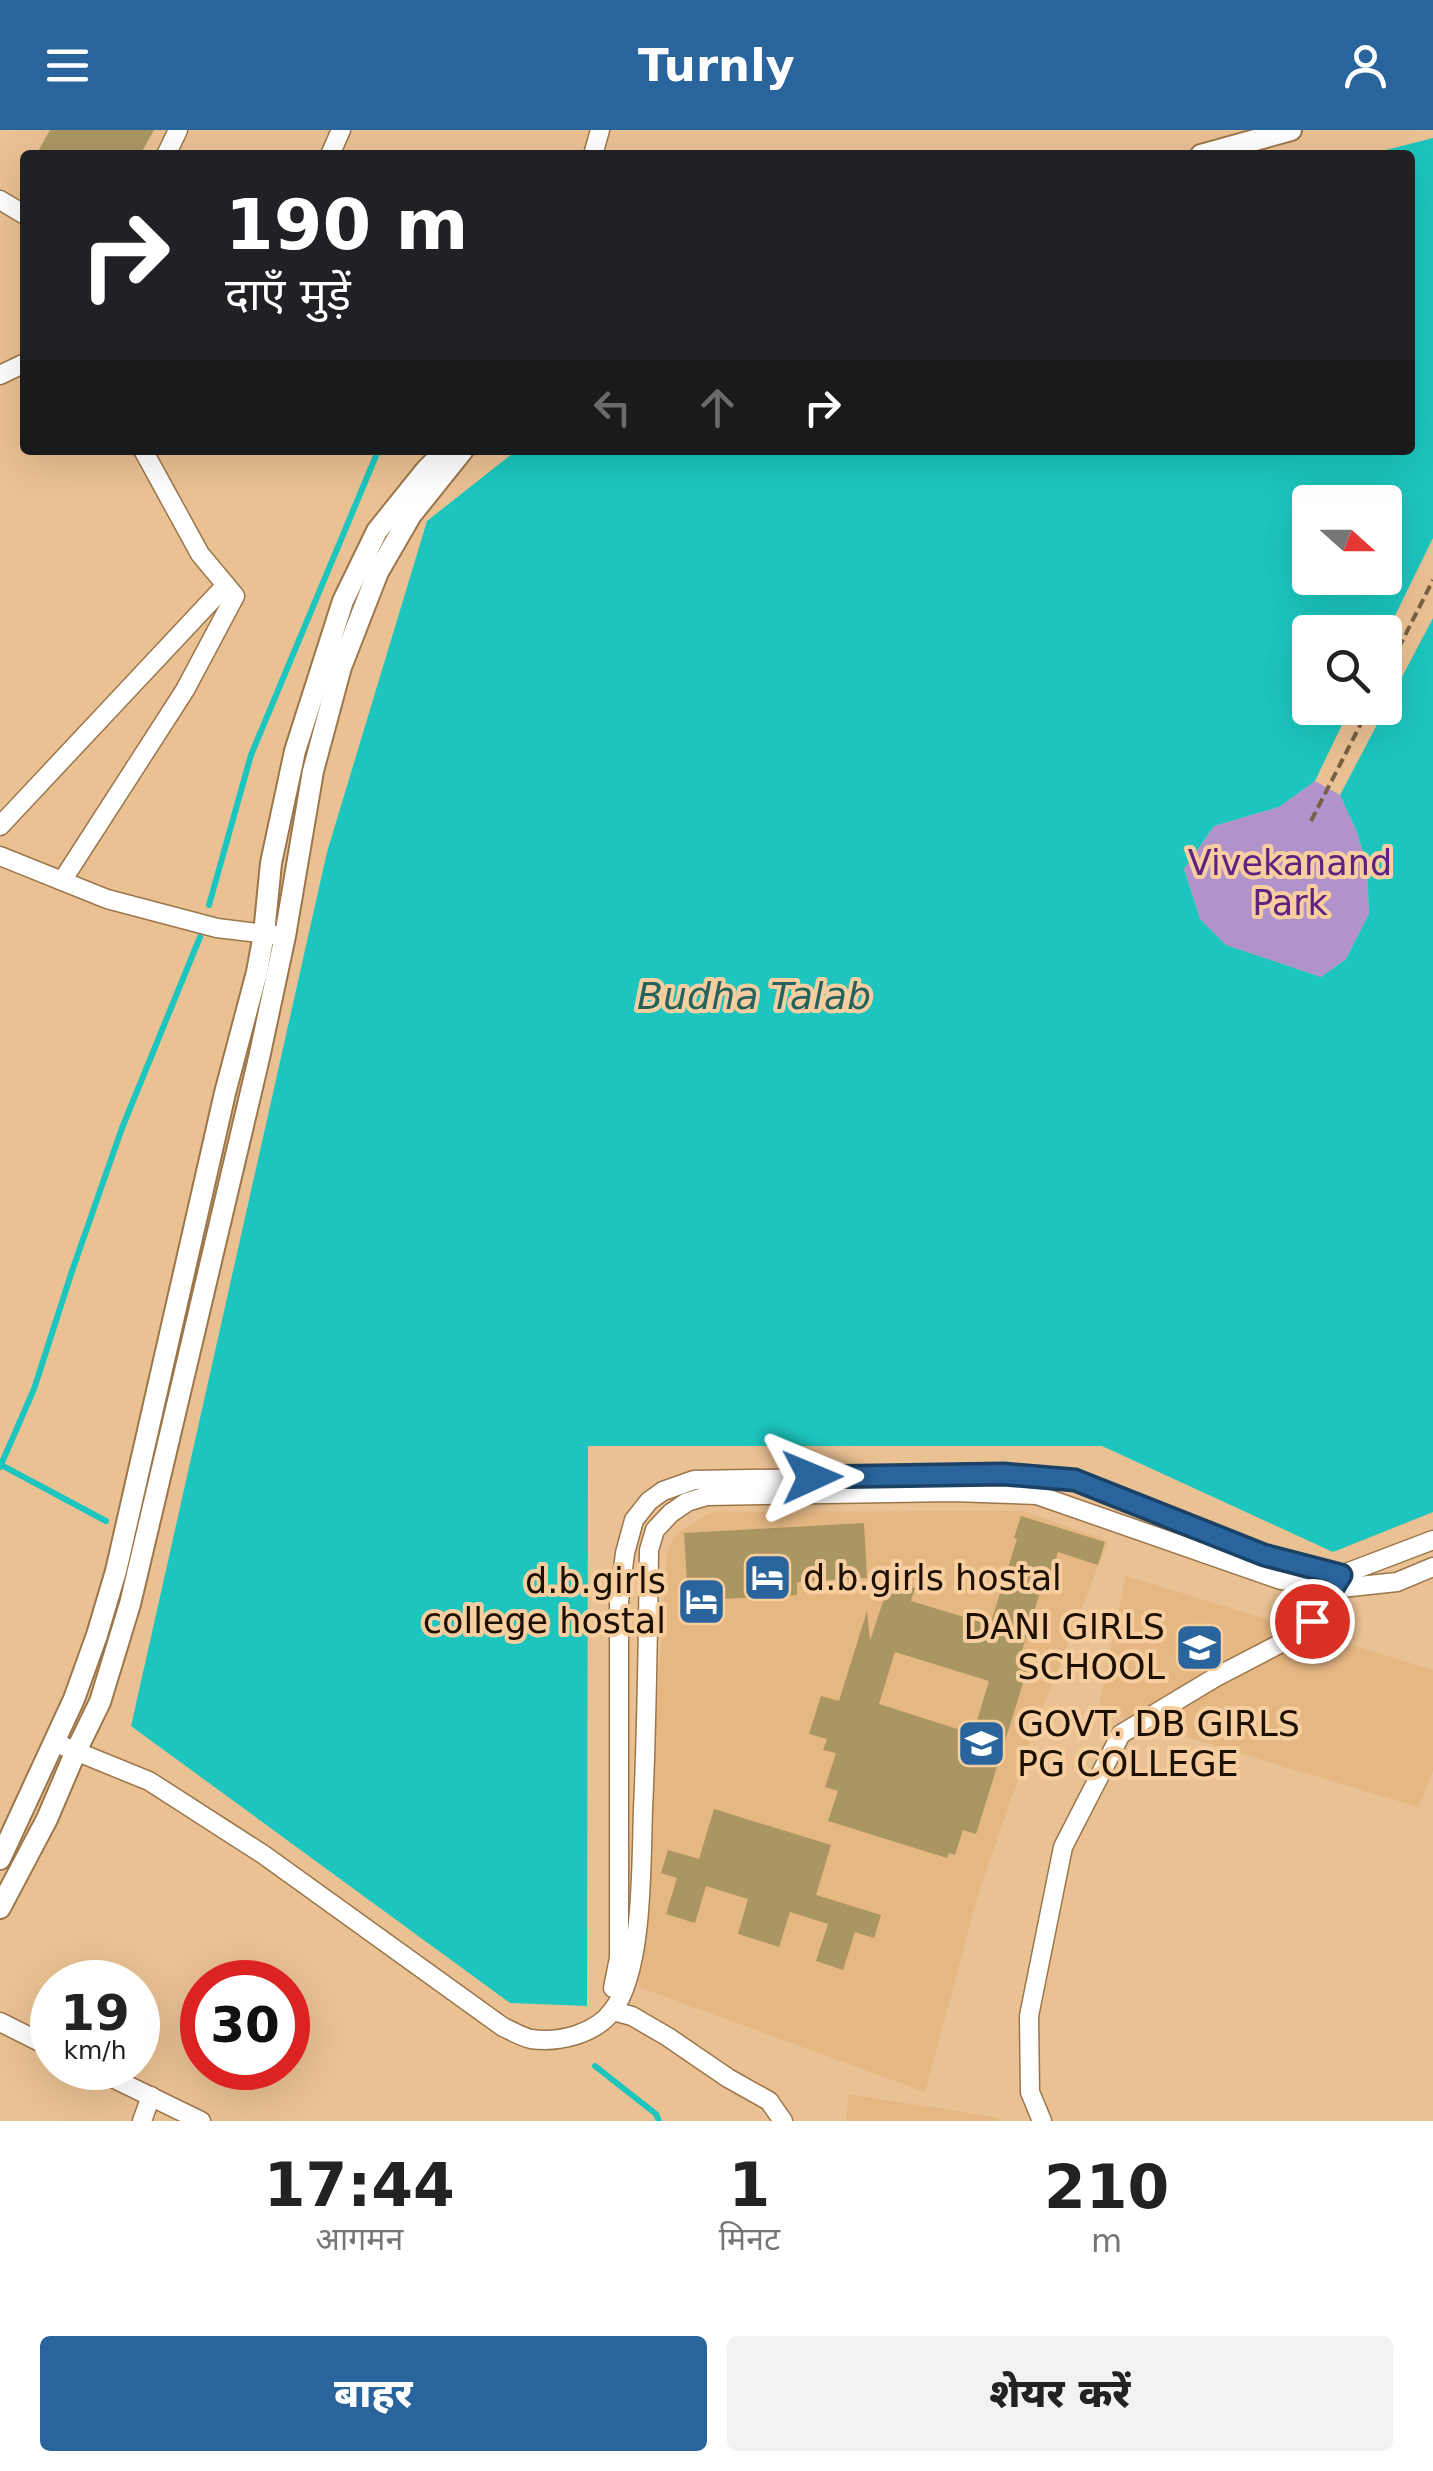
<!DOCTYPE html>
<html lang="hi">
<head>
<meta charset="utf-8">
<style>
  :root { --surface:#fff; --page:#f2f2f2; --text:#222; --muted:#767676; --accent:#29649c }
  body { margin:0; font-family:"DejaVu Sans","Noto Sans Devanagari",sans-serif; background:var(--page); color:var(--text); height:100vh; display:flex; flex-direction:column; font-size:38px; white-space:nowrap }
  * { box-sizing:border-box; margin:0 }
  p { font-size:32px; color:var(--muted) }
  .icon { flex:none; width:55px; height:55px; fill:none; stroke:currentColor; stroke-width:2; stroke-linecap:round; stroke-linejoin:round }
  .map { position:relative; height:1991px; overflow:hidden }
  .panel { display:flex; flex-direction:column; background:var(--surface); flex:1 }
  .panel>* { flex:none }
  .top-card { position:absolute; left:20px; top:20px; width:1395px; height:305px; border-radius:10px; box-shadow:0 10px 40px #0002; background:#202124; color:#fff; overflow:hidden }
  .needle { width:65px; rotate:111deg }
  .controls { position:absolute; left:1292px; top:355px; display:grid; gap:20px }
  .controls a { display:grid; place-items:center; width:110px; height:110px; border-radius:10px; background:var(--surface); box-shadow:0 10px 40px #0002; font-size:50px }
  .speed { position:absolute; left:30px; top:1830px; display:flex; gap:20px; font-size:50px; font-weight:700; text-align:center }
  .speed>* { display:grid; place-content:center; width:130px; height:130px; border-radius:50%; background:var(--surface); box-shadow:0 10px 40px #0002; line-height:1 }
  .speed small { font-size:25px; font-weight:400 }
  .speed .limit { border:15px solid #d22; background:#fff; color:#111 }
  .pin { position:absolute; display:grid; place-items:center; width:85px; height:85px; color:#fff; margin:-42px; border:5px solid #fff; border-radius:50%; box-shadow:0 2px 10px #0007 }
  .me { position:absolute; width:110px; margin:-55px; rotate:89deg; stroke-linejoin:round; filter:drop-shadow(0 0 8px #0008) }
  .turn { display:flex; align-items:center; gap:35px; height:210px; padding:0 40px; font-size:45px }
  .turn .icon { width:130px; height:130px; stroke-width:2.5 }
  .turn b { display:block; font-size:70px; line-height:85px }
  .lanes { display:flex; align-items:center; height:95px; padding:0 40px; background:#0003; justify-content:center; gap:50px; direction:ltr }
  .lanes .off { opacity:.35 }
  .eta { display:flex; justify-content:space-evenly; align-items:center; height:170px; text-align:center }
  .eta b { font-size:60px; font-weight:800; line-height:70px }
  .primary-button { display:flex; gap:20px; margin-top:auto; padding:20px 40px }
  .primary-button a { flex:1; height:115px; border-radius:10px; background:var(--accent); color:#fff; font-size:40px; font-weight:800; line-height:115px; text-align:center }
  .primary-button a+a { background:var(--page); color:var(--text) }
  header { display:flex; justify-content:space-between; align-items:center; height:130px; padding:0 40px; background:var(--accent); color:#fff; font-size:45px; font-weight:800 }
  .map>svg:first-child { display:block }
  .built { fill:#e5b783 }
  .green { fill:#b292cb }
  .water { fill:#1cc6be; fill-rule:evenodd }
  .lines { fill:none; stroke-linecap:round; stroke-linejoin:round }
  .stream { stroke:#1cc6be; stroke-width:6 }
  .building { fill:#aa9660; fill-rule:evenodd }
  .minor-casing { stroke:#9b764a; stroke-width:21 }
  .tertiary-casing { stroke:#9b764a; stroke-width:24 }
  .path { stroke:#7a6043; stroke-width:4; stroke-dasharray:10 5; stroke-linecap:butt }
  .minor { stroke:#fff; stroke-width:18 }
  .tertiary { stroke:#fff; stroke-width:20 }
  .route-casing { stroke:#1b4165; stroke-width:25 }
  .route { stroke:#29649c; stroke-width:18 }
  .labels { text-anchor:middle; stroke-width:8; stroke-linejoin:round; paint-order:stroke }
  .park-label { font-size:35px; fill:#5e2282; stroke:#f7cea0 }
  .poi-label { font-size:35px; fill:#1e1001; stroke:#f7cea0; text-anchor:start }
  .water-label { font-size:38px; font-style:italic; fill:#25615d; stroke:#f7cea0 }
</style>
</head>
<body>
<header><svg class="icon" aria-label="menu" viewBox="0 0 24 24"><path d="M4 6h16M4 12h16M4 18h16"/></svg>Turnly<svg class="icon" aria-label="person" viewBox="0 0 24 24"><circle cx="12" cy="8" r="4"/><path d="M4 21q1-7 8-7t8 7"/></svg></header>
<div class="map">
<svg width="1433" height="1991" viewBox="0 0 1433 1991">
  <rect width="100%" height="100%" fill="#eac193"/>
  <g class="built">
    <polygon points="1023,1381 1108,1411 1040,1584 978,1765 925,1962 639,1857 667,1422 677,1403 711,1382"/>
    <polygon points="1126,1446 1433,1540 1433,1641 1418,1677 1098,1580"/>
    <polygon points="849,1964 999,1988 999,1991 846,1991"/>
  </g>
  <polygon class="green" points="1315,651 1340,665 1357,702 1367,736 1369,784 1346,829 1321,847 1226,815 1200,789 1184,739 1214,696 1279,677"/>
  <path class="water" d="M1433,8v400l-48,98v-4h-75v76h40l-35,73 -36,26 -65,19 -30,43 16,50 26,26 95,32 25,-18 23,-45 -2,-48 -10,-34 -17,-37 93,-177v894l-100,40 -231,-106h-514l-1,560 -77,-3 -379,-277 196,-874 100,-331 90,-71h893v-295h-44zM1310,372h75v76h-75z"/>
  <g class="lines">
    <g class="stream">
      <polyline points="209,775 251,625 378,321"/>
      <polyline points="1,1335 106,1391"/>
      <polyline points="0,1337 34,1259 72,1141 122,998 200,807"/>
      <polyline points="595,1936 656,1984 659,1991"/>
    </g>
  </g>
  <g class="building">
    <polygon points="50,0 154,0 140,25 36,25"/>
    <path d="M1021,1386l84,26 -7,23 -40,-13 -10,32 -5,-1 -23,74 10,4 -54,173 -13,-4 -8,25 -6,-2 -2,5 -119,-37 10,-30 -13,-4 11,-34 -13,-3 4,-11 -18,-5 12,-38 18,5 28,-90 3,30 20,-61 25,8 -4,13 79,24 27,-86 -3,-1zM895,1522l94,29 -16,53 -94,-30z"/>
    <polygon points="864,1393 867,1448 797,1452 797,1465 688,1471 684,1403"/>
    <polygon points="714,1679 831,1715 816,1765 881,1785 874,1808 855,1802 843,1840 816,1831 828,1794 790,1782 779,1817 738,1804 748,1769 706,1756 695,1793 666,1784 677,1748 661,1743 668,1720 699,1729"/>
  </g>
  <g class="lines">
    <defs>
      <g id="minor">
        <polyline points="166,25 178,0"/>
        <polyline points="330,25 341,0"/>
        <polyline points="593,25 600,0"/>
        <polyline points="0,70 25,85"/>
        <polyline points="0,245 25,233"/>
        <polyline points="0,696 226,455"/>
        <polyline points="0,726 107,769 217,798 275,805"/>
        <polyline points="62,751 185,560 235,466 200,424 143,320"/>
        <path d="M63,1616l86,35 115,74 239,172c9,4 19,10 28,12 28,4 65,-5 82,-29 31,-41 28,-150 30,-201 4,-86 5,-173 6,-259l6,-20 16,-17 16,-11 20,-6 246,-4 84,3 244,85 51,9 65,-7 36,-15"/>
        <polyline points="613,1858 619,1828 619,1472 625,1423 634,1390 649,1371 663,1361 694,1350 1004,1345 1075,1350 1264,1425 1341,1445 1433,1410"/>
        <polyline points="613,1881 632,1886 668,1907 728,1948 769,1971 783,1991"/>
        <polyline points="0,1892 52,1918"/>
        <polyline points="92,1938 201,1991"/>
        <polyline points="142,1991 151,1966"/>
        <polyline points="1042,1991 1030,1962 1029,1886 1063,1717 1121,1604 1216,1547 1308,1499 1338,1450"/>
      </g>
      <g id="tertiary">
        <polyline points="1201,25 1291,0"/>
        <polyline points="0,1729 74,1569 97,1505 116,1441 225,963 257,842 264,804 271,733 295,621 343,471 377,401 426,340 446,320"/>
        <polyline points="0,1778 47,1689 76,1621 100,1572 130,1474 259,928 285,806 313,641 341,537 378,442 411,385 463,320"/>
      </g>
    </defs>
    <use href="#minor" class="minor-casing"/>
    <use href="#tertiary" class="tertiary-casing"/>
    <g class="path">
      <polyline points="1385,545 1433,450"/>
      <polyline points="1311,691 1369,578"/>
    </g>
    <use href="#minor" class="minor"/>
    <use href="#tertiary" class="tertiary"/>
  </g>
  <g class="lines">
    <defs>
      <polyline id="route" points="812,1347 1004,1344 1075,1350 1264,1425 1341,1445 1312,1491"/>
    </defs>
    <use href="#route" class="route-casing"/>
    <use href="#route" class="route"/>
  </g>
  <defs>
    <symbol id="hotel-square" viewBox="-11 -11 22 22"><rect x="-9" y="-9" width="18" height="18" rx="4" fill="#29649c" stroke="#f7cea0"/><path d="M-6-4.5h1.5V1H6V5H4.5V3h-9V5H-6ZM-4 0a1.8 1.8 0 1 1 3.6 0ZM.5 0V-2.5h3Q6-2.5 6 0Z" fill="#fff"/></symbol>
    <symbol id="school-square" viewBox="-11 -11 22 22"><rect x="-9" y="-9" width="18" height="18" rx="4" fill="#29649c" stroke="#f7cea0"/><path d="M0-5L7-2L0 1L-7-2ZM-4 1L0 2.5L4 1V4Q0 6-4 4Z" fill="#fff"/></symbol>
    <symbol id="university-square" viewBox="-11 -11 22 22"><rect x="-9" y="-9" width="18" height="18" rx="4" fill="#29649c" stroke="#f7cea0"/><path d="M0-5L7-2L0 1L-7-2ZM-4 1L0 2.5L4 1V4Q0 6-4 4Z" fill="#fff"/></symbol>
  </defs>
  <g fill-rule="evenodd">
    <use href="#hotel-square" x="740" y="1420" width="55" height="55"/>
    <use href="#hotel-square" x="674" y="1444" width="55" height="55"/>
    <use href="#school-square" x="1172" y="1490" width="55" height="55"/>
    <use href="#university-square" x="954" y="1586" width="55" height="55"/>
  </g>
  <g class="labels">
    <g class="park-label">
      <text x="1290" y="745">Vivekanand<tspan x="1290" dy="40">Park</tspan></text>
    </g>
    <g class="poi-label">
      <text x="803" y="1460">d.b.girls hostal</text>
      <text x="666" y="1463" text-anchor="end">d.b.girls<tspan x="666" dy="40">college hostal</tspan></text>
      <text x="1165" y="1509" text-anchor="end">DANI GIRLS<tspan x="1165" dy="40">SCHOOL</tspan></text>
      <text x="1017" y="1606">GOVT. DB GIRLS<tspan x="1017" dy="40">PG COLLEGE</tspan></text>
    </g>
    <g class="water-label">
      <text x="754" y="879">Budha Talab</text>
    </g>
  </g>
</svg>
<div class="controls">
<a><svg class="needle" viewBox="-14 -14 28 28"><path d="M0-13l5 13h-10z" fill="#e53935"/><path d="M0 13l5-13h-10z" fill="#767676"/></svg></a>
<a><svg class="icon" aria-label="search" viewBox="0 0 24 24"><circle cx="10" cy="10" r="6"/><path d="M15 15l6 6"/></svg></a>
</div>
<div class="speed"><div>19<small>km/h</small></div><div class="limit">30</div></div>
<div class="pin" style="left:1312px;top:1491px;background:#d93025"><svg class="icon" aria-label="arrive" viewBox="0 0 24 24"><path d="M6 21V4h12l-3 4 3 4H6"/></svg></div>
<svg class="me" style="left:812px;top:1347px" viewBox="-20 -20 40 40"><path d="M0-17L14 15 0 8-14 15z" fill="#29649c" stroke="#fff" stroke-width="4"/></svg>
<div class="top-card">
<div class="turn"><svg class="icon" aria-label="right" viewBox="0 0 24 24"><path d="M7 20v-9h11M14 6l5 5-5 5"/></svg><div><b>190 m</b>दाएँ मुड़ें</div></div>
<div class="lanes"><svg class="icon off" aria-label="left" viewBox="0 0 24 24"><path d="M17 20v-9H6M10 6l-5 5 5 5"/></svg><svg class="icon off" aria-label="ahead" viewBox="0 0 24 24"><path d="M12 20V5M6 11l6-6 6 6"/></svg><svg class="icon" aria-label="right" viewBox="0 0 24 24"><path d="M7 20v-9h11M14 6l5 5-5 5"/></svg></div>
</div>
</div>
<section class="panel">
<div class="eta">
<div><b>17:44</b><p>आगमन</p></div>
<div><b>1</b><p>मिनट</p></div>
<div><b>210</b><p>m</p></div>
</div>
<div class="primary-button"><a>बाहर</a><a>शेयर करें</a></div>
</section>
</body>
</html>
